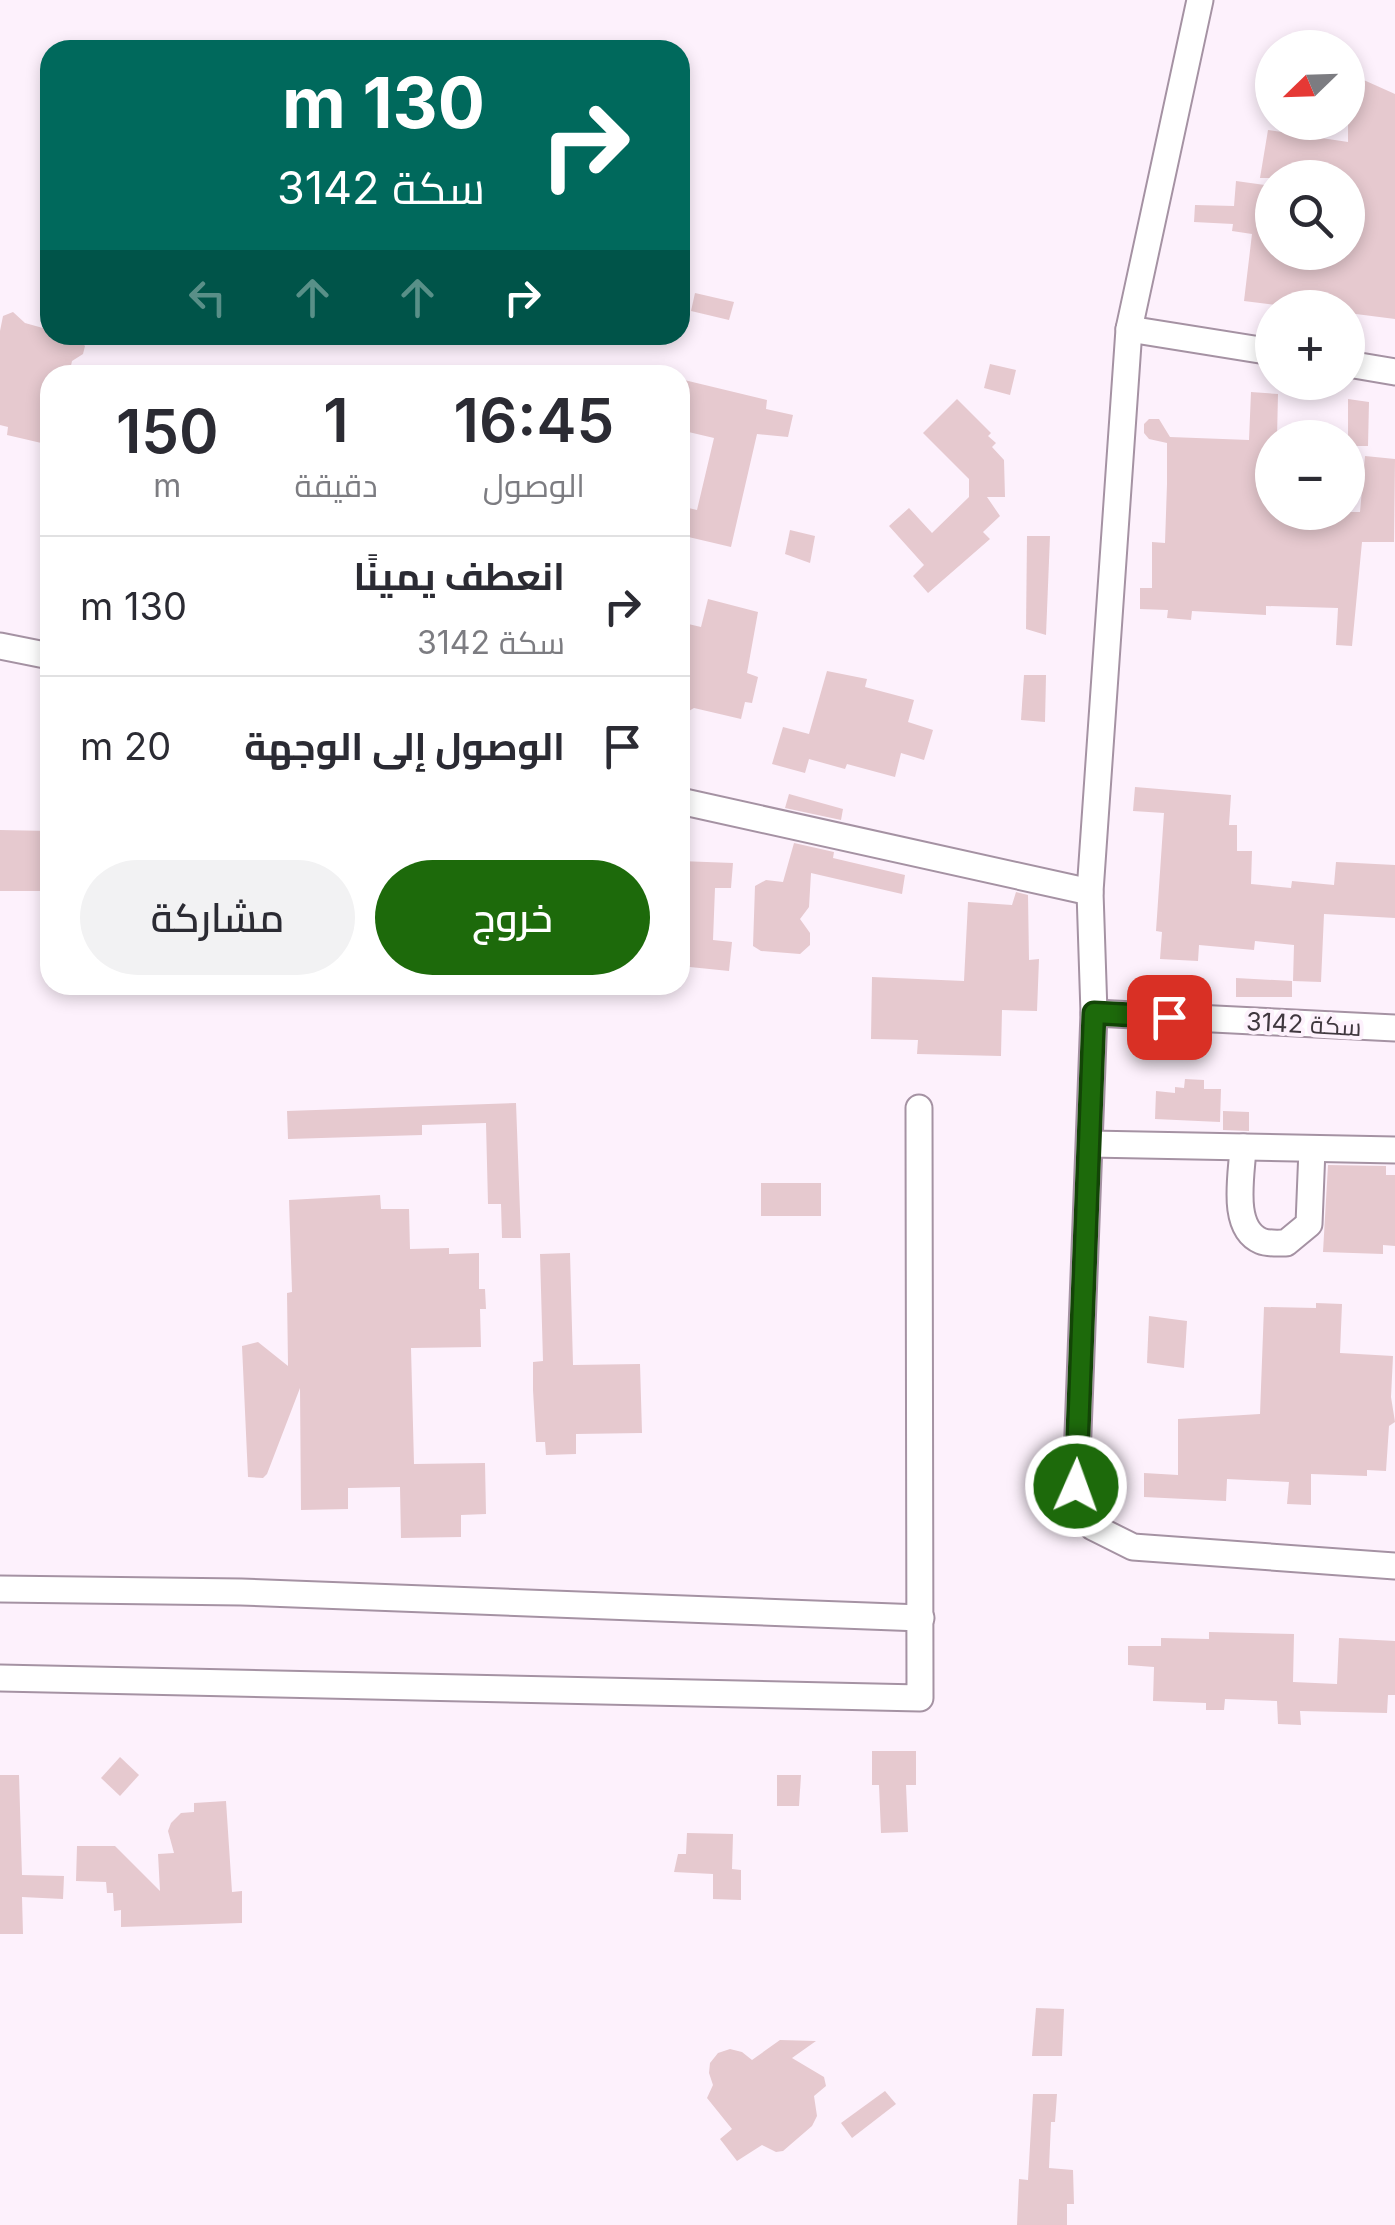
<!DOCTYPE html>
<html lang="ar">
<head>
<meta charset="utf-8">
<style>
  :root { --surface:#fff; --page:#f2f2f3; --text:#2b2b33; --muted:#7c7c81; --line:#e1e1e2; --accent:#1d6a0b }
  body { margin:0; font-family:Inter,Cairo,sans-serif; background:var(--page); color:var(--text); direction:rtl; height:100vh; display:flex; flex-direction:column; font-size:38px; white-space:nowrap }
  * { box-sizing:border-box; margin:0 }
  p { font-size:32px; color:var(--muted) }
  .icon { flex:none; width:55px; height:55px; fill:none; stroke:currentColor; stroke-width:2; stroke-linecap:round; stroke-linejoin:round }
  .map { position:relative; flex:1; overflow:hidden; direction:ltr }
  .side { position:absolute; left:40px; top:365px; width:650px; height:630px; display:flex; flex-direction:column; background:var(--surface); border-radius:30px; box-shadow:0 5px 15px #0003; direction:rtl }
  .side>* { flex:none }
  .guide { position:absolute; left:40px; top:40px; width:650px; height:305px; border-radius:30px; box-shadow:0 5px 15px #0003; direction:rtl; background:#00695c; color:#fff; overflow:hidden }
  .needle { width:65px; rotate:247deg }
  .tools { position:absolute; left:1255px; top:30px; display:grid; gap:20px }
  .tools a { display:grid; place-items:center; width:110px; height:110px; border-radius:50%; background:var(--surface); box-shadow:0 5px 15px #0003; font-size:50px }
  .pin { position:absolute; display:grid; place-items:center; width:85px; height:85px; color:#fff; margin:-42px; border-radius:20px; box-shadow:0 5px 15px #0006 }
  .me { position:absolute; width:110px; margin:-55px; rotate:2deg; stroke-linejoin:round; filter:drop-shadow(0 0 8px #0008) }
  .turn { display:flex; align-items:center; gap:35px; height:210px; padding:0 40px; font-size:45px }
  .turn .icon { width:130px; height:130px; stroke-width:2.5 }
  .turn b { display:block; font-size:70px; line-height:85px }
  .lanes { display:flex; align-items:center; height:95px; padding:0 40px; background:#0003; justify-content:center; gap:50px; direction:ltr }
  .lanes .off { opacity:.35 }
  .eta { display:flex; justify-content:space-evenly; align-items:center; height:170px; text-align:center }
  .eta b { font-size:60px; font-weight:600; line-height:70px }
  .primary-button { display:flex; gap:20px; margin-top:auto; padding:20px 40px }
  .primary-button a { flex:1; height:115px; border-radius:60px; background:var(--accent); color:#fff; font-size:40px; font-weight:600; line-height:115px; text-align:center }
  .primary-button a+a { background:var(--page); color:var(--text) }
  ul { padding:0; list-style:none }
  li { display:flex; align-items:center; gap:30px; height:140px; padding:0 40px; border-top:2px solid var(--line) }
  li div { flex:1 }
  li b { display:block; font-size:38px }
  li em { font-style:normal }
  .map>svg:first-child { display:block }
  .building { fill:#e6c9cf }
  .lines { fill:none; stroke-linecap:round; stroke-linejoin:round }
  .minor-casing { stroke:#a592a3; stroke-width:29 }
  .minor { stroke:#fff; stroke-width:25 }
  .route-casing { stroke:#134507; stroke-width:25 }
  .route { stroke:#1d6a0b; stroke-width:18 }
  .labels { text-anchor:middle; stroke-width:8; stroke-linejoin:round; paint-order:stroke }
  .street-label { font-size:25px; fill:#40383f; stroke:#fdf1fc }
</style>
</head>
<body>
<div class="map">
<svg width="1395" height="2225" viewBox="0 0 1395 2225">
  <rect width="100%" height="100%" fill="#fdf1fc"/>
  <g class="building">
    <polygon points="1348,73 1395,94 1395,319 1348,313 1348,308 1299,308 1244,301 1252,234 1232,231 1233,224 1194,222 1195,205 1234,206 1236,181 1272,186 1272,252 1348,252 1348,178 1260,178 1268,130 1348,142"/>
    <polygon points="695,293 734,302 729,320 691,311"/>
    <polygon points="13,312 25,323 50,330 50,335 78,338 85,346 83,354 72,361 69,375 50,375 50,445 7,435 8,427 0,425 0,331 3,316"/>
    <polygon points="990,364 1016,370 1010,395 984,388"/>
    <polygon points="680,379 767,400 766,409 793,415 788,437 757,434 731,547 680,535 680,506 697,510 714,438 680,430"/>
    <polygon points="1251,392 1278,394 1277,438 1272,438 1272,512 1360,512 1365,456 1395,459 1394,542 1362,542 1352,646 1336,645 1338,608 1266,606 1266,615 1192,611 1191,620 1167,618 1168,610 1140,609 1140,588 1152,588 1152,542 1165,543 1167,484 1167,443 1149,439 1144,433 1144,424 1149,419 1159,419 1170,437 1249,440"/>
    <polygon points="957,399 991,433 988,436 996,443 992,447 1004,460 1005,497 987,497 1000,516 983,532 990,539 928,593 913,576 924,565 889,526 909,508 932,533 969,497 969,479 923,433"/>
    <polygon points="1348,399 1369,402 1368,446 1348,446"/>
    <polygon points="790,530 815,536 810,563 785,554"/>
    <polygon points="1027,536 1050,536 1046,635 1026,629"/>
    <polygon points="708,599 758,612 747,673 758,677 752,703 745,702 741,719 694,708 680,716 680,622 701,627"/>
    <polygon points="827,671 867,679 865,687 914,700 908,722 933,730 924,760 901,753 895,777 847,764 845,769 809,759 805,773 772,764 783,727 809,734"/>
    <polygon points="1024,675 1046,675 1045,722 1021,720"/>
    <polygon points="1135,787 1231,795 1229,825 1237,825 1237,851 1252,851 1251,884 1291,888 1292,881 1334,885 1336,862 1395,865 1395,918 1324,914 1321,982 1293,981 1294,945 1255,941 1254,950 1199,945 1198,961 1160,959 1162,932 1156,931 1164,813 1133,811"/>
    <polygon points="789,794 843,809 841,820 785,808"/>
    <polygon points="0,830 50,831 50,891 0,891"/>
    <polygon points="794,843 834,852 833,858 905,875 902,894 811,873 809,907 800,919 810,933 810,945 800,954 761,951 753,946 755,886 766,880 783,882"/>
    <polygon points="680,861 733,863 731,888 715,888 713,940 732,942 729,971 680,966"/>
    <polygon points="1016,892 1028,895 1029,960 1039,959 1037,1011 1002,1010 1001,1056 917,1054 918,1040 871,1039 872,977 964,981 968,902 1012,905"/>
    <polygon points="1236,978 1292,981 1292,997 1236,997"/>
    <polygon points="1185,1079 1204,1080 1204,1089 1221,1089 1220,1122 1155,1119 1156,1091 1175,1093 1175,1087 1184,1088"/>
    <polygon points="516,1103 521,1238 502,1238 501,1204 488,1204 486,1123 422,1125 422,1135 288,1139 287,1111"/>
    <polygon points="1223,1111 1249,1112 1249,1131 1223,1130"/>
    <polygon points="1328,1165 1386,1166 1386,1175 1395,1175 1395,1246 1383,1245 1383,1254 1323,1252"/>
    <rect x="761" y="1183" width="60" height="33"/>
    <polygon points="380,1195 381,1209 409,1209 410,1249 449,1248 449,1254 479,1253 479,1289 485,1289 486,1309 480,1309 481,1347 411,1348 414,1464 485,1463 486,1514 461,1515 461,1537 401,1538 400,1487 348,1488 348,1509 301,1510 300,1388 267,1474 263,1478 248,1477 242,1346 258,1342 288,1366 287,1293 292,1292 289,1200"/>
    <polygon points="570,1253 573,1365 640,1364 642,1433 576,1434 576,1454 546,1455 545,1442 536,1442 533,1390 533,1362 543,1361 540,1254"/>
    <polygon points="1316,1303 1342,1304 1340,1353 1393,1356 1391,1397 1395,1422 1389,1426 1386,1471 1367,1470 1367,1476 1311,1474 1311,1505 1287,1504 1289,1482 1227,1479 1226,1501 1144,1497 1144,1473 1178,1475 1178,1419 1260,1414 1264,1307 1316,1308"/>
    <polygon points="1149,1316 1187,1321 1184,1368 1147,1363"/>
    <polygon points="1209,1632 1294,1634 1293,1682 1337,1684 1339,1638 1395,1641 1395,1695 1388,1695 1387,1713 1300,1711 1301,1725 1278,1724 1277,1701 1225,1699 1224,1710 1206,1710 1206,1703 1153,1701 1154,1667 1128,1665 1128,1646 1161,1646 1161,1638 1209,1639"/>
    <polygon points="872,1751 916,1751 916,1785 906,1785 908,1832 881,1833 879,1785 872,1785"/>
    <polygon points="120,1757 139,1775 120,1796 101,1778"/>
    <polygon points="0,1775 19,1775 22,1875 64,1876 63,1899 22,1897 23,1934 0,1934"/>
    <polygon points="777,1775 801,1775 799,1806 777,1806"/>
    <polygon points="226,1801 232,1892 242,1891 242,1923 121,1927 121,1910 114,1911 113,1893 107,1893 106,1882 76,1881 77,1846 115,1846 160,1891 158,1854 174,1853 168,1831 171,1823 181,1813 194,1812 194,1803"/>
    <polygon points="687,1833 733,1834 732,1869 741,1870 741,1900 713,1899 713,1874 674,1872 678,1854 686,1854"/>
    <polygon points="1036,2008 1064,2009 1062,2056 1032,2056"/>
    <polygon points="780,2040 816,2041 792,2058 824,2077 826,2086 814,2096 817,2116 812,2126 783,2151 776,2152 762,2145 737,2161 720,2139 732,2129 707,2098 713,2085 709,2073 710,2063 718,2053 730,2049 742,2052 752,2060"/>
    <polygon points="885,2091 896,2104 852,2138 841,2123"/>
    <polygon points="1033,2094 1057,2094 1055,2122 1051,2122 1049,2168 1073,2170 1074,2204 1067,2204 1067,2225 1017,2225 1019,2179 1028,2180"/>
  </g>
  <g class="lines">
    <defs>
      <g id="minor">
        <polyline points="1200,0 1129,329 1090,892 1094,1013 1076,1485 1093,1527 1133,1547 1395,1566"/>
        <polyline points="1129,329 1272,352"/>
        <polyline points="1348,364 1395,372"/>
        <polyline points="0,646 50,656"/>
        <polyline points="680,801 1090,892"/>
        <polyline points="1094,1013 1395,1028"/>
        <polyline points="1090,1144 1395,1150"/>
        <path d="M1243,1147c-1,27 -13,81 18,94 7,3 17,2 25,2l23,-19 3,-75"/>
        <polyline points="0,1589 241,1592 921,1618"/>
        <polyline points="0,1678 920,1698 919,1108"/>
      </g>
    </defs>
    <use href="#minor" class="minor-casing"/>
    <use href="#minor" class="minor"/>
  </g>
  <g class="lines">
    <defs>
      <polyline id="route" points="1076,1486 1094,1013 1169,1017"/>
    </defs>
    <use href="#route" class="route-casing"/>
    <use href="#route" class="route"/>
  </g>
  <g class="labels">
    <g class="street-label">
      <text transform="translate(1304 1024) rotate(3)" y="9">سكة 3142</text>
    </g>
  </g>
</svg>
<div class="tools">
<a><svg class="needle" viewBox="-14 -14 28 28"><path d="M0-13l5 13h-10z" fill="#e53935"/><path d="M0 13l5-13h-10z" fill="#7c7c81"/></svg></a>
<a><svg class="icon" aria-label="search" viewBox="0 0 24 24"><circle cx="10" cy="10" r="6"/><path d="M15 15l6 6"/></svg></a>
<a>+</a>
<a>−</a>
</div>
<div class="pin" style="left:1169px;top:1017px;background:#d93025"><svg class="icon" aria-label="arrive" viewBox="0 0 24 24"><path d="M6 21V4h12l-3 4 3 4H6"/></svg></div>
<svg class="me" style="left:1076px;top:1486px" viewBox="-20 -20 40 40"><circle r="17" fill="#1d6a0b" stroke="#fff" stroke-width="3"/><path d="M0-11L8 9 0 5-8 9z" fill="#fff"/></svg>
<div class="guide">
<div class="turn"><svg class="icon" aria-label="right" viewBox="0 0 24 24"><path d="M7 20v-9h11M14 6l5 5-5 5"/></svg><div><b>130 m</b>سكة 3142</div></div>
<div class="lanes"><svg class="icon off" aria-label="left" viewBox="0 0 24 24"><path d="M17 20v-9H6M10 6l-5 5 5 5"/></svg><svg class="icon off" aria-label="ahead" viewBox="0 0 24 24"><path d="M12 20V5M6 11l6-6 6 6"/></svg><svg class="icon off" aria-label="ahead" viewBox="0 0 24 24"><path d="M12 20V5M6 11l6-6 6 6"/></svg><svg class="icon" aria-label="right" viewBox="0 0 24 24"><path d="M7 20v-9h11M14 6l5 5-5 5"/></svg></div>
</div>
<section class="side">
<div class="eta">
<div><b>16:45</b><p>الوصول</p></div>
<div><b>1</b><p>دقيقة</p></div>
<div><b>150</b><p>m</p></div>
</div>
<ul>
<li><svg class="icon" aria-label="right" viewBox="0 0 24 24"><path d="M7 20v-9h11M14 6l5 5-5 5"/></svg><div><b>انعطف يمينًا</b><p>سكة 3142</p></div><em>130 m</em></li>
<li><svg class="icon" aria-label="arrive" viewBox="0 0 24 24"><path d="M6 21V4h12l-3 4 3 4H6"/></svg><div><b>الوصول إلى الوجهة</b></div><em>20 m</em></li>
</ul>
<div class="primary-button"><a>خروج</a><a>مشاركة</a></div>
</section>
</div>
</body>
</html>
